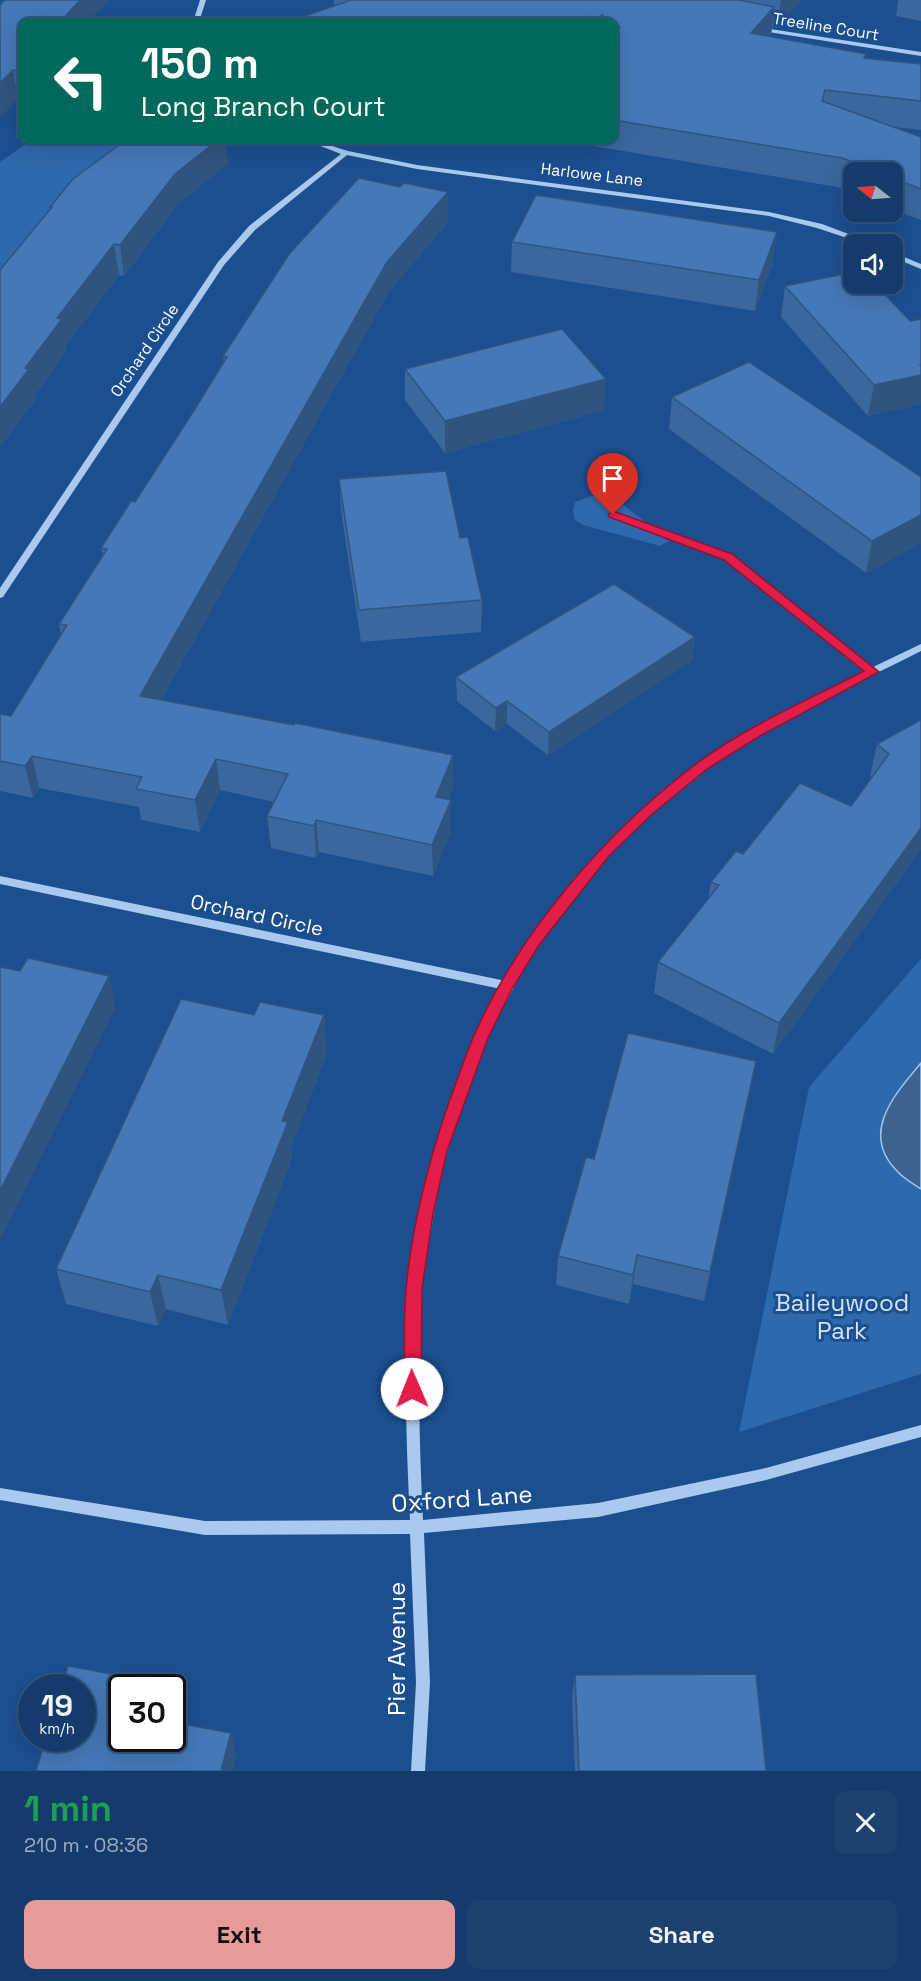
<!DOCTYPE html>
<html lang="en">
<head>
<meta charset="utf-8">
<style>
  :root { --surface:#143b6b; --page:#1d4271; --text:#f1f3f6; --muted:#9dadc1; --line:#33557e; --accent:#e69b98 }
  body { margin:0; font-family:"Space Grotesk",sans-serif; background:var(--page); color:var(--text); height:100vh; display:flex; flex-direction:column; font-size:22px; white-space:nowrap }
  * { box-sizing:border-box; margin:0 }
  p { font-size:20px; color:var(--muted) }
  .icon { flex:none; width:33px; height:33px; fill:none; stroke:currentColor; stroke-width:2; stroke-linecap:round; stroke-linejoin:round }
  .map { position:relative; height:1771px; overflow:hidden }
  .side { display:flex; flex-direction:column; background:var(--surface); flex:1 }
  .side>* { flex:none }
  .guide { position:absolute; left:18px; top:18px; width:600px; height:126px; border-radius:12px; box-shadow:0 6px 24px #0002,0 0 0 2px var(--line); background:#00695c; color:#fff; overflow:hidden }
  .needle { width:39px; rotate:287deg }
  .buttons { position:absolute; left:843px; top:162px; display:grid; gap:12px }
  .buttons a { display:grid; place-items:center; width:60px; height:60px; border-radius:12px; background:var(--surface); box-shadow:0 6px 24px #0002,0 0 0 2px var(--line); font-size:30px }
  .speed { position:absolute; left:18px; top:1674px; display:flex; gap:12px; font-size:30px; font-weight:700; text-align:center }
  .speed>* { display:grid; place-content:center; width:78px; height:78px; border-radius:50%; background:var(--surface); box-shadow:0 6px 24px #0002,0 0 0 2px var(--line); line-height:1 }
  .speed small { font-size:15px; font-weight:400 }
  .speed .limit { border:3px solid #111; border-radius:9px; background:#fff; color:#111 }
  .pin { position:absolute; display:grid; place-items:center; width:51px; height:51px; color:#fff; margin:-62px -26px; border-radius:50% 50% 50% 0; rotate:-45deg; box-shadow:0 0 6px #0007 }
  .pin .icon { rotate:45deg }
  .me { position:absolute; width:66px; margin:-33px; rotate:359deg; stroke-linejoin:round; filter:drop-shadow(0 0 4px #0008) }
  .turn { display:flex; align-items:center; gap:21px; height:126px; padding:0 24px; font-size:27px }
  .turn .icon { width:78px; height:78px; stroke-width:2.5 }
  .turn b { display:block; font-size:42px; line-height:51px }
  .round { display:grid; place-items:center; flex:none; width:63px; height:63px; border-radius:12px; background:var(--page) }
  .summary { display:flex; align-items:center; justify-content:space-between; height:102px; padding:0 24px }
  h1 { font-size:36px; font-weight:700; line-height:45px; color:#1e9e55 }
  .button { display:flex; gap:12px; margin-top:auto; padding:12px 24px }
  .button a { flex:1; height:69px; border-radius:12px; background:var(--accent); color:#111; font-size:24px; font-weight:700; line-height:69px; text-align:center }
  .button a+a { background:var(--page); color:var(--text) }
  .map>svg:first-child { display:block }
  .green { fill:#2e69ad }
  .water { fill:#3c6290; stroke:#9cc4f0; stroke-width:1.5 }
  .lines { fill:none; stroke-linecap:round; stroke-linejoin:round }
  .minor { fill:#a9c9ee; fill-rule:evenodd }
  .wall { fill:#3a679d }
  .shaded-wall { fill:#305480 }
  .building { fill:#4478b7; stroke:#305480; stroke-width:1.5 }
  .route { fill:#e11d48; stroke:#92132f; stroke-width:1.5 }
  .labels { text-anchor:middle; stroke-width:6; stroke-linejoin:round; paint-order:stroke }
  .far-street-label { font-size:16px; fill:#fff; stroke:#1b4f8f }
  .street-label { font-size:20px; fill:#fff; stroke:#1b4f8f }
  .near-park-label { font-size:24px; fill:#cfe3fa; stroke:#1b4f8f }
  .near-street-label { font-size:24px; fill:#fff; stroke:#1b4f8f }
</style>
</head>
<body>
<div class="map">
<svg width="921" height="1771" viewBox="0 0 921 1771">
  <rect width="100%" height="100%" fill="#1b4f8f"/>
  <g class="green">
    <polygon points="32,140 140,140 0,278 0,162"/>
    <polygon points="592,496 616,499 669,541 660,546 583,525 575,520 573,510 575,502"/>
    <polygon points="921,959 921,1374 739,1432 809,1087"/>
  </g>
  <path class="water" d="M921,1063v126c-7,-5 -17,-10 -23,-17 -39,-38 -4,-77 23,-109z"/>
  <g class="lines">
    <g class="minor">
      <polygon points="200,0 206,0 199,22 193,22"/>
      <polygon points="757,27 921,52 921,56 755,30 754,29"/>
      <polygon points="305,140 313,140 348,151 417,165 769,212 822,224 875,244 865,244 817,228 769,216 417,169 347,155 255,230 224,265 3,597 0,598 0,588 218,262 249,226 341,154"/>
      <polygon points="892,252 921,264 921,269 892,257"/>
      <path d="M613,512l118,43 142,112 48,-23v7c-72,37 -150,69 -215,118 -152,113 -246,276 -275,462 -3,16 -6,32 -8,49 -6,80 -4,160 0,240l175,-17 168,-35 155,-43v12l-155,43 -168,37 -174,16 6,150 -5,88h-14l5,-88 -6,-149 -205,1 -205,-35v-12l205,33 205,-1c-4,-80 -7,-161 1,-241 1,-15 5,-30 7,-45 14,-88 41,-167 83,-245l-501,-105v-8l506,105 15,-27 49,-69 59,-64 68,-56 26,-18 54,-32 89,-44 -141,-112 -115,-42 -1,-2z"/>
    </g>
  </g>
  <g class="wall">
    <polygon points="5,0 109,0 88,22 22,22 22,98 18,98 0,117 0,5"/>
    <polygon points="334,0 801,0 777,28 772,26 771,35 770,37 865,58 921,64 921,130 894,127 921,137 921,220 892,209 892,172 854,172 854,194 837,187 570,142 570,140 614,140 614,22 288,22 334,6"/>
    <polygon points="898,0 921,0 921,21 896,16"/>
    <polygon points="126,140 225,140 228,163 178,204 124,276 119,275 66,345 67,350 34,396 35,400 0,447 50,209 50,207"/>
    <polygon points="400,187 448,192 448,222 388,293 161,700 454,787 448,799 451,831 433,876 319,852 316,858 271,848 267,816 274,802 220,790 200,832 141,820 139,807 39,788 33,798 0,791 0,714 11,716 61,635 59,624 103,556 101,548 135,502 195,409 224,362 223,356"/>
    <polygon points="512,242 773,263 755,311 511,272"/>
    <polygon points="785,286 910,321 921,319 921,404 868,416 781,317"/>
    <polygon points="405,369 604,410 445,453 405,400"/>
    <polygon points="672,397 921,477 921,543 866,573 669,429"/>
    <polygon points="339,479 460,538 482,600 481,632 361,642 341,511"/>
    <polygon points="695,637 692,661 548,755 507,724 495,731 457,701 456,677"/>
    <polygon points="921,720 921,849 773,1054 654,993 658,962 708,899 711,882 743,854 851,806 872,777 870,776 877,744"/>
    <polygon points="254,1015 324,1015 327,1053 291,1147 292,1158 228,1325 166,1309 158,1326 66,1304 56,1269"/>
    <polygon points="750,1091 704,1301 633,1284 629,1304 556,1285 558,1256 594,1159"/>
    <polygon points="575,1675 766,1771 575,1771 572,1699"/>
  </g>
  <g class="shaded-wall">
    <polygon points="80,0 109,0 88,22 62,22 62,20"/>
    <polygon points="781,0 801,0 777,28"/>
    <polygon points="774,7 771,35 748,61 751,33"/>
    <polygon points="602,15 602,22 596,22"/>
    <polygon points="13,70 18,98 0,117 0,83"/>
    <polygon points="218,140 225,140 228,163 178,204 124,276 120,245 175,174"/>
    <polygon points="448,192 448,222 388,293 146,728 140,696 387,262"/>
    <polygon points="777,232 773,263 755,311 759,280"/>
    <polygon points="114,244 119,275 66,345 67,350 34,396 35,400 0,447 0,407 57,318"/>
    <polygon points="921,365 921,404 868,416 874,385"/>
    <polygon points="606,379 604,410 445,453 445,421"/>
    <polygon points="921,515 921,543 866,573 872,541"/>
    <polygon points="695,637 692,661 548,755 549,732"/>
    <polygon points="507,701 507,724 495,731 496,708"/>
    <polygon points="453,755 454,787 436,829 436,797"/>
    <polygon points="32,756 39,788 33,798 25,766"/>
    <polygon points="216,759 220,790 200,832 195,800"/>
    <polygon points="451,800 451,831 433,876 432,845"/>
    <polygon points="316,820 319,852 316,858 314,826"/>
    <polygon points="921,828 921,849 773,1054 779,1023"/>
    <polygon points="109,976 116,1007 0,1240 0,1191"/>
    <polygon points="324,1015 327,1053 291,1147 292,1158 228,1325 221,1290 282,1121"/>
    <polygon points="756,1061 750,1091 704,1301 710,1272"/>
    <polygon points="637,1255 633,1284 629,1304 633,1275"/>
    <polygon points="158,1275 166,1309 158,1326 150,1292"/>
    <polygon points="231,1733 237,1755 233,1771 221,1771"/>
  </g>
  <g class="building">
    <polygon points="5,0 80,0 62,20 71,21 70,22 22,22 22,71 13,70 0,83 0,5"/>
    <polygon points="351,0 739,0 774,7 751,33 866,54 864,58 921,64 921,101 825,90 822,101 921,137 921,189 892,178 892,172 879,172 842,158 614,120 614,39 620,27 602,15 596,22 288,22"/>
    <polygon points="126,140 218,140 175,174 120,245 114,244 57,318 62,319 25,368 29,369 0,407 0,270 52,207 50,207 73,179"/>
    <polygon points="359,178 400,187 404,183 448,192 387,262 140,696 294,725 295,723 453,755 436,797 451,800 432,845 316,820 314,826 267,816 288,774 216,759 195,800 136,789 142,777 32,756 25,766 0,761 0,714 11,716 67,625 59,624 107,549 101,548 131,501 135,502 195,409 227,357 223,356 290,253"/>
    <polygon points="536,195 777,232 759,280 512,242"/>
    <polygon points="854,272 854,284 875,284 910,321 921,319 921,365 920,365 921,366 921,375 874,385 785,286"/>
    <polygon points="562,329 606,379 445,421 405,369"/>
    <polygon points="749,362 921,477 921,515 872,541 672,397"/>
    <polygon points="446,471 460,538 468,537 482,600 359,610 339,479"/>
    <polygon points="614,584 695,637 549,732 507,701 496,708 456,677"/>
    <polygon points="921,720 921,828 779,1023 658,962 719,885 711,882 736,851 743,854 800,783 851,806 889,754 877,744"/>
    <polygon points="28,958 109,976 0,1191 0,967 20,971"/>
    <polygon points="181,999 254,1015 260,1002 324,1015 282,1121 288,1122 221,1290 158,1275 150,1292 56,1269"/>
    <polygon points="628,1033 756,1061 710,1272 637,1255 633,1275 558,1256 586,1157 594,1159"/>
    <polygon points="68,1666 166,1684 165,1688 122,1688 122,1738 172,1738 172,1722 231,1733 221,1771 36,1771 46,1738 82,1738 82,1688 62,1688"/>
    <polygon points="756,1674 766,1771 579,1771 575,1675"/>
  </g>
  <path class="route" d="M613,511l119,43 147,118 -119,64 -53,33 -56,46 -42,41 -70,89 -27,44 -24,49 -41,113 -14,63 -11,75 -1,100 -3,6 -6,2 -5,-2 -3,-6c1,-33 -1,-67 2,-100 6,-64 22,-126 43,-187 8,-21 15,-43 24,-64 45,-105 132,-205 223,-274 51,-38 112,-64 168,-93l-140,-111 -115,-43 -1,-2z"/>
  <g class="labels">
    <g class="far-street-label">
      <text transform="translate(826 26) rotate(9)" y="6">Treeline Court</text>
      <text transform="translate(592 174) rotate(7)" y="6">Harlowe Lane</text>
      <text transform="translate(144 350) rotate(-56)" y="6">Orchard Circle</text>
    </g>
    <g class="street-label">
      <text transform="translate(257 915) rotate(12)" y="7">Orchard Circle</text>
    </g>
    <g class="near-park-label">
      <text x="842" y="1311">Baileywood<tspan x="842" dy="28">Park</tspan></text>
    </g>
    <g class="near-street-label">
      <text transform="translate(462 1499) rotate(-4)" y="8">Oxford Lane</text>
      <text transform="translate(397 1649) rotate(-90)" y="8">Pier Avenue</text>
    </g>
  </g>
</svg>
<div class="buttons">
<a><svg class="needle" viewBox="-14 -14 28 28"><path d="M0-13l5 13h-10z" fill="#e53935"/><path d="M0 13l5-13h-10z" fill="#9dadc1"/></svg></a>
<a><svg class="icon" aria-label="sound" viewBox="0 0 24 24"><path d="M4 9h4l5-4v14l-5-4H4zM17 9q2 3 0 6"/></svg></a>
</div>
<div class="speed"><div>19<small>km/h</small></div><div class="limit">30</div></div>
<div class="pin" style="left:613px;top:515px;background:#d93025"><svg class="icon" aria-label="arrive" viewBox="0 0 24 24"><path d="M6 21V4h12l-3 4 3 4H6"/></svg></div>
<svg class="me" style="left:412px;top:1389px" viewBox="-20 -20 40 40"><circle r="19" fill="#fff"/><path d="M0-13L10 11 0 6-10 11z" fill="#e11d48"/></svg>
<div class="guide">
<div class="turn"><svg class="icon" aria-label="left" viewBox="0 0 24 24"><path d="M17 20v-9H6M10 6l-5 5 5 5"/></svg><div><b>150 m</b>Long Branch Court</div></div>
</div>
</div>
<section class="side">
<div class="summary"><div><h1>1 min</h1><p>210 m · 08:36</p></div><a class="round"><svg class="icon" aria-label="close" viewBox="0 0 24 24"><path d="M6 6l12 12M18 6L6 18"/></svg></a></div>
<div class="button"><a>Exit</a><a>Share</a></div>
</section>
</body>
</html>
